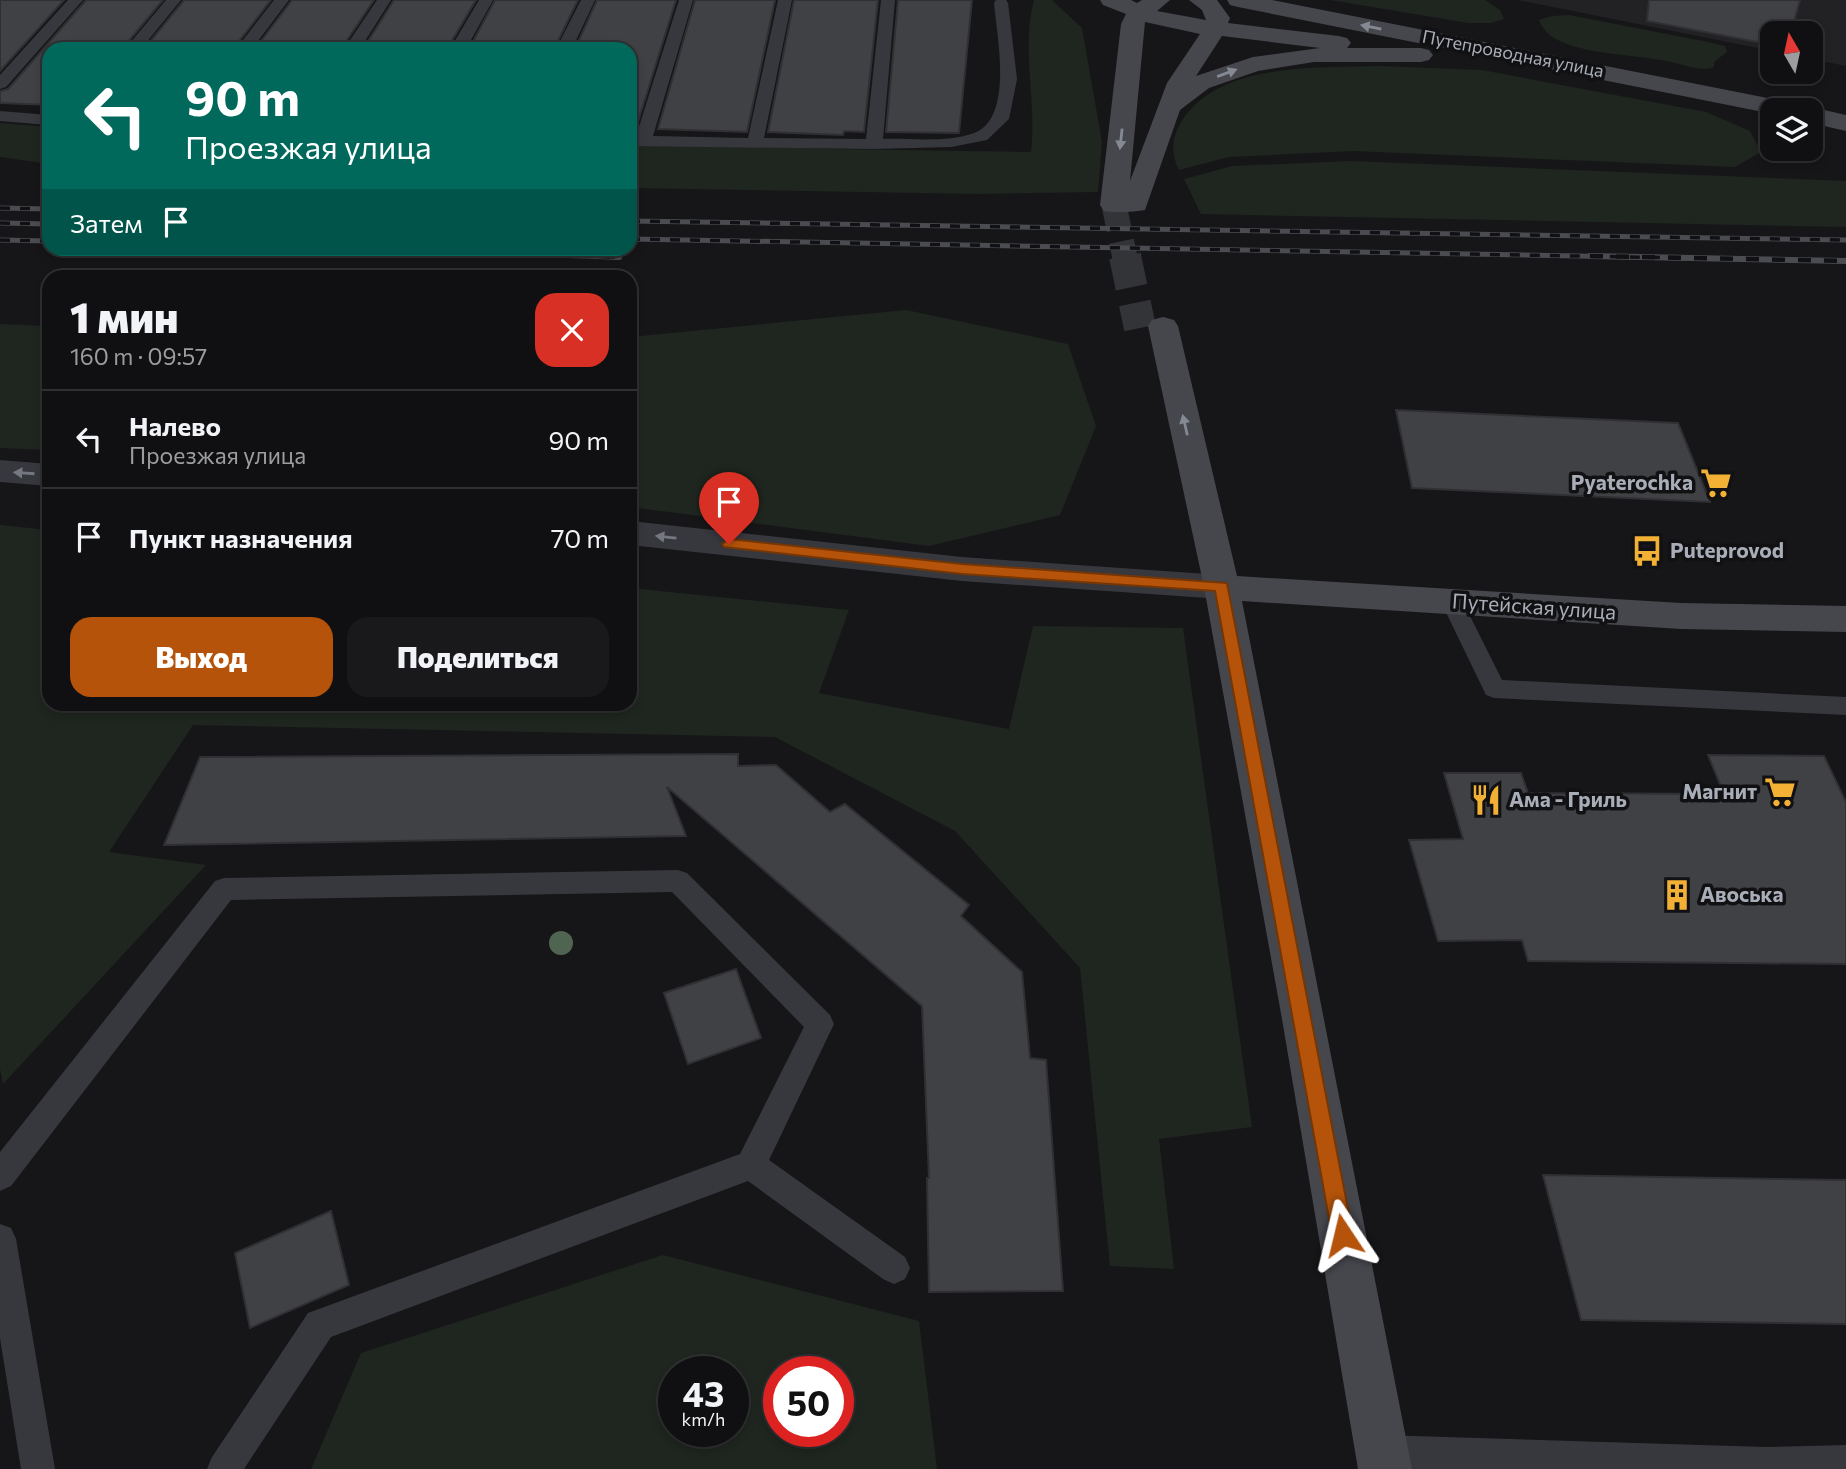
<!DOCTYPE html>
<html lang="ru">
<head>
<meta charset="utf-8">
<style>
  :root { --surface:#101012; --page:#19191b; --text:#f1f3f6; --muted:#9c9d9f; --line:#303032; --accent:#b45309 }
  body { margin:0; font-family:Commissioner,sans-serif; background:var(--page); color:var(--text); height:100vh; display:flex; flex-direction:column; font-size:26px; white-space:nowrap }
  * { box-sizing:border-box; margin:0 }
  p { font-size:23px; color:var(--muted) }
  .icon { flex:none; width:38px; height:38px; fill:none; stroke:currentColor; stroke-width:2; stroke-linecap:round; stroke-linejoin:round }
  .map { position:relative; flex:1; overflow:hidden }
  .details { position:absolute; left:42px; top:270px; width:595px; height:441px; display:flex; flex-direction:column; background:var(--surface); border-radius:21px; box-shadow:0 4px 10px #0003,0 0 0 2px var(--line) }
  .details>* { flex:none }
  .banner { position:absolute; left:42px; top:42px; width:595px; height:214px; border-radius:21px; box-shadow:0 4px 10px #0003,0 0 0 2px var(--line); background:#00695c; color:#fff; overflow:hidden }
  .needle { width:46px; rotate:351deg }
  .buttons { position:absolute; left:1760px; top:21px; display:grid; gap:14px }
  .buttons a { display:grid; place-items:center; width:63px; height:63px; border-radius:14px; background:var(--surface); box-shadow:0 4px 10px #0003,0 0 0 2px var(--line); font-size:35px }
  .speed { position:absolute; left:658px; top:1356px; display:flex; gap:14px; font-size:35px; font-weight:700; text-align:center }
  .speed>* { display:grid; place-content:center; width:91px; height:91px; border-radius:50%; background:var(--surface); box-shadow:0 4px 10px #0003,0 0 0 2px var(--line); line-height:1 }
  .speed small { font-size:18px; font-weight:400 }
  .speed .limit { border:10px solid #d22; background:#fff; color:#111 }
  .pin { position:absolute; display:grid; place-items:center; width:60px; height:60px; color:#fff; margin:-72px -30px; border-radius:50% 50% 50% 0; rotate:-45deg; box-shadow:0 0 7px #0007 }
  .pin .icon { rotate:45deg }
  .me { position:absolute; width:77px; margin:-38px; rotate:350deg; stroke-linejoin:round; filter:drop-shadow(0 0 5px #0008) }
  .turn { display:flex; align-items:center; gap:24px; height:147px; padding:0 28px; font-size:32px }
  .turn .icon { width:91px; height:91px; stroke-width:2.5 }
  .turn b { display:block; font-size:49px; line-height:60px }
  .then { display:flex; align-items:center; height:66px; padding:0 28px; background:#0003; gap:14px; font-size:26px }
  .round { display:grid; place-items:center; flex:none; width:74px; height:74px; border-radius:21px; background:var(--page) }
  .headline { display:flex; align-items:center; justify-content:space-between; height:119px; padding:0 28px }
  h1 { font-size:42px; font-weight:800; line-height:52px }
  .button { display:flex; gap:14px; margin-top:auto; padding:14px 28px }
  .button a { flex:1; height:80px; border-radius:21px; background:var(--accent); color:#fff; font-size:28px; font-weight:800; line-height:80px; text-align:center }
  .button a+a { background:var(--page); color:var(--text) }
  ul { padding:0; list-style:none }
  li { display:flex; align-items:center; gap:21px; height:98px; padding:0 28px; border-top:2px solid var(--line) }
  li div { flex:1 }
  li b { display:block; font-size:26px }
  li em { font-style:normal }
  .map>svg:first-child { display:block }
  .built { fill:#222225 }
  .green { fill:#1e261f; fill-rule:evenodd }
  .building { fill:#404145; stroke:#303034; stroke-width:2 }
  .lines { fill:none; stroke-linecap:round; stroke-linejoin:round }
  .secondary-tunnel-far1 { stroke:#333438; stroke-width:25; stroke-dasharray:25 12; stroke-linecap:butt }
  .secondary-tunnel { stroke:#333438; stroke-width:32; stroke-dasharray:32 16; stroke-linecap:butt }
  .lane { fill:#37383d; fill-rule:evenodd }
  .street { fill:#37383d; fill-rule:evenodd }
  .secondary { fill:#45474d; fill-rule:evenodd }
  .rail-far1-casing { stroke:#4a4c52; stroke-width:5 }
  .rail-casing { stroke:#4a4c52; stroke-width:6 }
  .rail-far1 { stroke:#111113; stroke-width:3.5; stroke-dasharray:10; stroke-linecap:butt }
  .rail { stroke:#111113; stroke-width:4.5; stroke-dasharray:13; stroke-linecap:butt }
  .tree { fill:#506452 }
  .oneway { fill:#858993 }
  .oneway2 { fill:#757881 }
  .route { fill:#b45309; stroke:#753606; stroke-width:2 }
  .labels { text-anchor:middle; stroke-width:7; stroke-linejoin:round; paint-order:stroke }
  .far-street-label { font-size:18px; fill:#a8adb8; stroke:#111113 }
  .poi-label { font-size:21px; font-weight:bold; fill:#a8adb8; stroke:#111113; text-anchor:start }
  .street-label { font-size:21px; fill:#a8adb8; stroke:#111113 }
</style>
</head>
<body>
<div class="map">
<svg width="1846" height="1469" viewBox="0 0 1846 1469">
  <rect width="100%" height="100%" fill="#161618"/>
  <polygon class="built" points="1518,0 1846,0 1846,66 1811,59 1811,33 1773,33 1773,51"/>
  <g class="green">
    <path d="M1034,0h18l30,28 20,114 -4,50 -120,2 -348,-6v-49l203,10 198,3c6,-50 -10,-103 3,-152z"/>
    <polygon points="1330,0 1485,0 1500,10 1504,19 1491,23 1468,23"/>
    <path d="M1569,15l139,27 17,4 2,6 -13,10v5c-13,5 -30,-2 -43,-5 -35,-8 -76,-6 -109,-20 -10,-4 -19,-11 -23,-22l13,-4z"/>
    <path d="M1379,66l103,4 224,42 44,19 11,21 -26,15 -382,-16 -124,6 -50,13c-9,-18 -7,-34 4,-51 38,-57 134,-51 196,-53z"/>
    <polygon points="0,123 49,127 49,164 0,157"/>
    <polygon points="1351,161 1846,181 1846,227 1201,214 1184,179 1232,166"/>
    <polygon points="906,310 1068,344 1096,426 1060,515 929,546 630,507 630,337"/>
    <polygon points="0,324 49,326 49,450 0,448"/>
    <polygon points="0,525 49,530 49,704 630,704 630,588 849,610 819,693 1009,729 1033,626 1183,628 1252,1127 1159,1139 1174,1269 1110,1266 1080,968 955,831 775,737 193,725 109,852 206,865 3,1084 0,1069"/>
    <path d="M663,1255l256,66 18,148h-626l50,-116zM733,1372v60h-59v-60zM838,1372v60h-59v-60z"/>
  </g>
  <g class="building">
    <polygon points="0,0 64,0 0,71"/>
    <polygon points="86,0 163,0 122,49 49,49 49,105 0,103 0,91 8,89"/>
    <polygon points="184,0 271,0 233,49 144,49"/>
    <polygon points="292,0 374,0 341,49 255,49"/>
    <polygon points="394,0 476,0 447,49 363,49"/>
    <polygon points="495,0 578,0 554,49 469,49"/>
    <polygon points="597,0 676,0 636,128 630,128 630,49 575,49"/>
    <polygon points="695,0 775,0 747,132 658,129"/>
    <polygon points="794,0 878,0 864,132 844,131 843,135 768,132"/>
    <polygon points="898,0 972,0 959,133 886,132"/>
    <polygon points="1649,0 1800,0 1791,33 1773,33 1773,45 1647,21"/>
    <polygon points="1396,410 1678,423 1710,502 1412,488"/>
    <polygon points="738,754 738,766 776,765 830,812 845,804 969,905 961,916 1022,972 1030,1058 1046,1060 1063,1291 929,1292 927,1178 929,1178 922,1006 667,787 686,836 164,845 200,757"/>
    <polygon points="1708,755 1824,756 1846,802 1846,964 1528,961 1522,940 1438,941 1409,840 1463,839 1444,773 1521,773 1528,793 1724,794"/>
    <polygon points="736,969 761,1038 688,1064 664,993"/>
    <polygon points="1543,1175 1846,1180 1846,1324 1581,1320"/>
    <polygon points="331,1211 349,1285 250,1328 235,1253"/>
  </g>
  <g class="lines">
    <polyline class="secondary-tunnel-far1" points="1114,205 1125,258"/>
    <polyline class="secondary-tunnel" points="1125,256 1140,328"/>
    <g class="lane">
      <polygon points="68,0 83,0 6,87 0,89 0,75"/>
      <polygon points="166,0 181,0 141,49 125,49"/>
      <polygon points="274,0 289,0 252,49 236,49"/>
      <polygon points="377,0 391,0 360,49 344,49"/>
      <polygon points="479,0 493,0 466,49 450,49"/>
      <polygon points="581,0 595,0 572,49 556,49"/>
      <path d="M679,0h14l-40,136 95,2 30,-138h14l-28,138 102,1 15,-139h14l-12,139c28,-1 65,4 91,-6 40,-15 23,-97 20,-130l2,-3h10l2,3 9,76 -8,40 -22,21 -36,7 -77,2 -244,-3v-10h6z"/>
      <polygon points="0,111 49,115 49,125 0,121"/>
      <polygon points="1452,594 1460,596 1502,680 1846,697 1846,715 1494,698 1486,695 1441,602 1444,596"/>
      <polygon points="678,870 687,873 830,1015 834,1024 769,1160 905,1257 910,1268 905,1279 894,1284 883,1279 748,1181 331,1337 244,1469 207,1469 212,1457 308,1313 740,1154 804,1027 672,892 231,900 11,1186 0,1191 0,1152 215,881 224,878"/>
      <polygon points="0,1224 11,1228 16,1239 55,1469 21,1469 0,1338"/>
      <polygon points="1382,1435 1765,1447 1846,1445 1846,1469 1382,1469 1370,1464 1365,1452 1370,1440"/>
    </g>
    <g class="street">
      <polygon points="0,460 49,464 49,486 0,482"/>
      <polygon points="630,521 962,557 1222,575 1234,578 1240,587 1234,596 1222,599 962,581 630,545"/>
    </g>
    <g class="secondary">
      <path d="M1100,0h31l6,3 5,-3h28l-13,11 49,9 -4,-10 -13,-10h28l13,18 -2,5 111,13 8,2 4,5 -4,5h74l8,2 4,5 -4,5 -8,2h-107l-56,9 -49,17 -29,22 -35,100c-11,2 -30,3 -41,1l-4,-6 21,-181 5,-10 -23,-9zM1145,22l55,12 -33,49 -37,98zM1222,36l98,12 -67,9 -57,19z"/>
      <polygon points="1227,0 1272,0 1788,102 1797,105 1801,110 1773,110 1773,114 1238,7 1230,5"/>
      <polygon points="1811,107 1846,115 1846,131 1811,123 1811,110 1802,110"/>
      <polygon points="1163,317 1174,320 1178,326 1237,576 1681,603 1846,606 1846,632 1681,629 1242,601 1412,1469 1358,1469 1282,1019 1204,587 1148,326 1152,320"/>
    </g>
    <defs>
      <g id="rail-far1">
        <polyline points="0,208 49,209"/>
        <polyline points="630,221 1846,240"/>
        <polyline points="0,223 49,224"/>
        <polyline points="630,239 1687,258"/>
        <polyline points="0,240 49,241"/>
        <polyline points="305,248 619,257"/>
      </g>
      <g id="rail">
        <polyline points="597,256 619,257"/>
        <polyline points="1590,256 1846,261"/>
      </g>
    </defs>
    <use href="#rail-far1" class="rail-far1-casing"/>
    <use href="#rail" class="rail-casing"/>
    <use href="#rail-far1" class="rail-far1"/>
    <use href="#rail" class="rail"/>
  </g>
  <circle class="tree" cx="561" cy="943" r="12"/>
  <defs><path id="oneway-solid" d="M-6-.8H1V-3.2L6.5 0L1 3.2V.8H-6Z" transform="scale(1.75)"/></defs>
  <g class="oneway">
    <use href="#oneway-solid" transform="translate(1371 27) rotate(-169)"/>
    <use href="#oneway-solid" transform="translate(1227 73) rotate(-20)"/>
    <use href="#oneway-solid" transform="translate(1121 139) rotate(96)"/>
    <use href="#oneway-solid" transform="translate(1185 425) rotate(-103)"/>
  </g>
  <g class="oneway2">
    <use href="#oneway-solid" transform="translate(24 473) rotate(-176)"/>
    <use href="#oneway-solid" transform="translate(666 537) rotate(-174)"/>
  </g>
  <polygon class="route" points="729,539 962,564 1227,583 1353,1235 1350,1242 1343,1245 1335,1242 1332,1235 1215,591 962,574 724,547 722,544"/>
  <defs>
    <symbol id="supermarket-bare" viewBox="-9 -9 18 18"><path d="M-6-5.5h2.5l.6 2H6L4.5 2H-2.5L-4.4-4H-6ZM-1.5 3.2a1.3 1.3 0 1 0 .1 0ZM3 3.2a1.3 1.3 0 1 0 .1 0Z" fill="#f2b134" stroke="#111113" stroke-width="2.5" paint-order="stroke"/></symbol>
    <symbol id="bus-bare" viewBox="-9 -9 18 18"><path d="M-5-6H5V4H4V6H2V4H-2V6H-4V4H-5ZM-3.5-4V0h7V-4ZM-3.5 1.2v1.5H-2V1.2ZM2 1.2v1.5H3.5V1.2Z" fill="#f2b134" stroke="#111113" stroke-width="2.5" paint-order="stroke"/></symbol>
    <symbol id="restaurant-bare" viewBox="-9 -9 18 18"><path d="M-5-6h1v4h1v-4h1v4h1v-4h1v5L-1.5 .5V6h-2V.5L-5-1ZM5-6V6H3V1.5H1.5Q1.5-4 5-6Z" fill="#f2b134" stroke="#111113" stroke-width="2.5" paint-order="stroke"/></symbol>
    <symbol id="building-bare" viewBox="-9 -9 18 18"><path d="M-4-6H4V6H1V3H-1V6H-4ZM-2.5-4.3h1.7v1.8h-1.7ZM.8-4.3h1.7v1.8H.8ZM-2.5-1h1.7V.8h-1.7ZM.8-1h1.7V.8H.8Z" fill="#f2b134" stroke="#111113" stroke-width="2.5" paint-order="stroke"/></symbol>
  </defs>
  <g fill-rule="evenodd">
    <use href="#supermarket-bare" x="1694" y="461" width="44" height="44"/>
    <use href="#bus-bare" x="1625" y="529" width="44" height="44"/>
    <use href="#supermarket-bare" x="1758" y="770" width="44" height="44"/>
    <use href="#restaurant-bare" x="1464" y="778" width="44" height="44"/>
    <use href="#building-bare" x="1655" y="873" width="44" height="44"/>
  </g>
  <g class="labels">
    <g class="far-street-label">
      <text transform="translate(1513 54) rotate(11)" y="6">Путепроводная улица</text>
    </g>
    <g class="poi-label">
      <text x="1693" y="490" text-anchor="end">Pyaterochka</text>
      <text x="1670" y="558">Puteprovod</text>
      <text x="1757" y="799" text-anchor="end">Магнит</text>
      <text x="1509" y="807">Ама - Гриль</text>
      <text x="1700" y="902">Авоська</text>
    </g>
    <g class="street-label">
      <text transform="translate(1534 607) rotate(4)" y="7">Путейская улица</text>
    </g>
  </g>
</svg>
<div class="buttons">
<a><svg class="needle" viewBox="-14 -14 28 28"><path d="M0-13l5 13h-10z" fill="#e53935"/><path d="M0 13l5-13h-10z" fill="#9c9d9f"/></svg></a>
<a><svg class="icon" aria-label="layers" viewBox="0 0 24 24"><path d="M12 4l9 5-9 5-9-5zM3 14l9 5 9-5"/></svg></a>
</div>
<div class="speed"><div>43<small>km/h</small></div><div class="limit">50</div></div>
<div class="pin" style="left:729px;top:544px;background:#d93025"><svg class="icon" aria-label="arrive" viewBox="0 0 24 24"><path d="M6 21V4h12l-3 4 3 4H6"/></svg></div>
<svg class="me" style="left:1343px;top:1235px" viewBox="-20 -20 40 40"><path d="M0-17L14 15 0 8-14 15z" fill="#b45309" stroke="#fff" stroke-width="4"/></svg>
<div class="banner">
<div class="turn"><svg class="icon" aria-label="left" viewBox="0 0 24 24"><path d="M17 20v-9H6M10 6l-5 5 5 5"/></svg><div><b>90 m</b>Проезжая улица</div></div>
<div class="then">Затем<svg class="icon" aria-label="arrive" viewBox="0 0 24 24"><path d="M6 21V4h12l-3 4 3 4H6"/></svg></div>
</div>
<section class="details">
<div class="headline"><div><h1>1 мин</h1><p>160 m · 09:57</p></div><a class="round" style="background:#d93025;color:#fff"><svg class="icon" aria-label="close" viewBox="0 0 24 24"><path d="M6 6l12 12M18 6L6 18"/></svg></a></div>
<ul>
<li><svg class="icon" aria-label="left" viewBox="0 0 24 24"><path d="M17 20v-9H6M10 6l-5 5 5 5"/></svg><div><b>Налево</b><p>Проезжая улица</p></div><em>90 m</em></li>
<li><svg class="icon" aria-label="arrive" viewBox="0 0 24 24"><path d="M6 21V4h12l-3 4 3 4H6"/></svg><div><b>Пункт назначения</b></div><em>70 m</em></li>
</ul>
<div class="button"><a>Выход</a><a>Поделиться</a></div>
</section>
</div>
</body>
</html>
